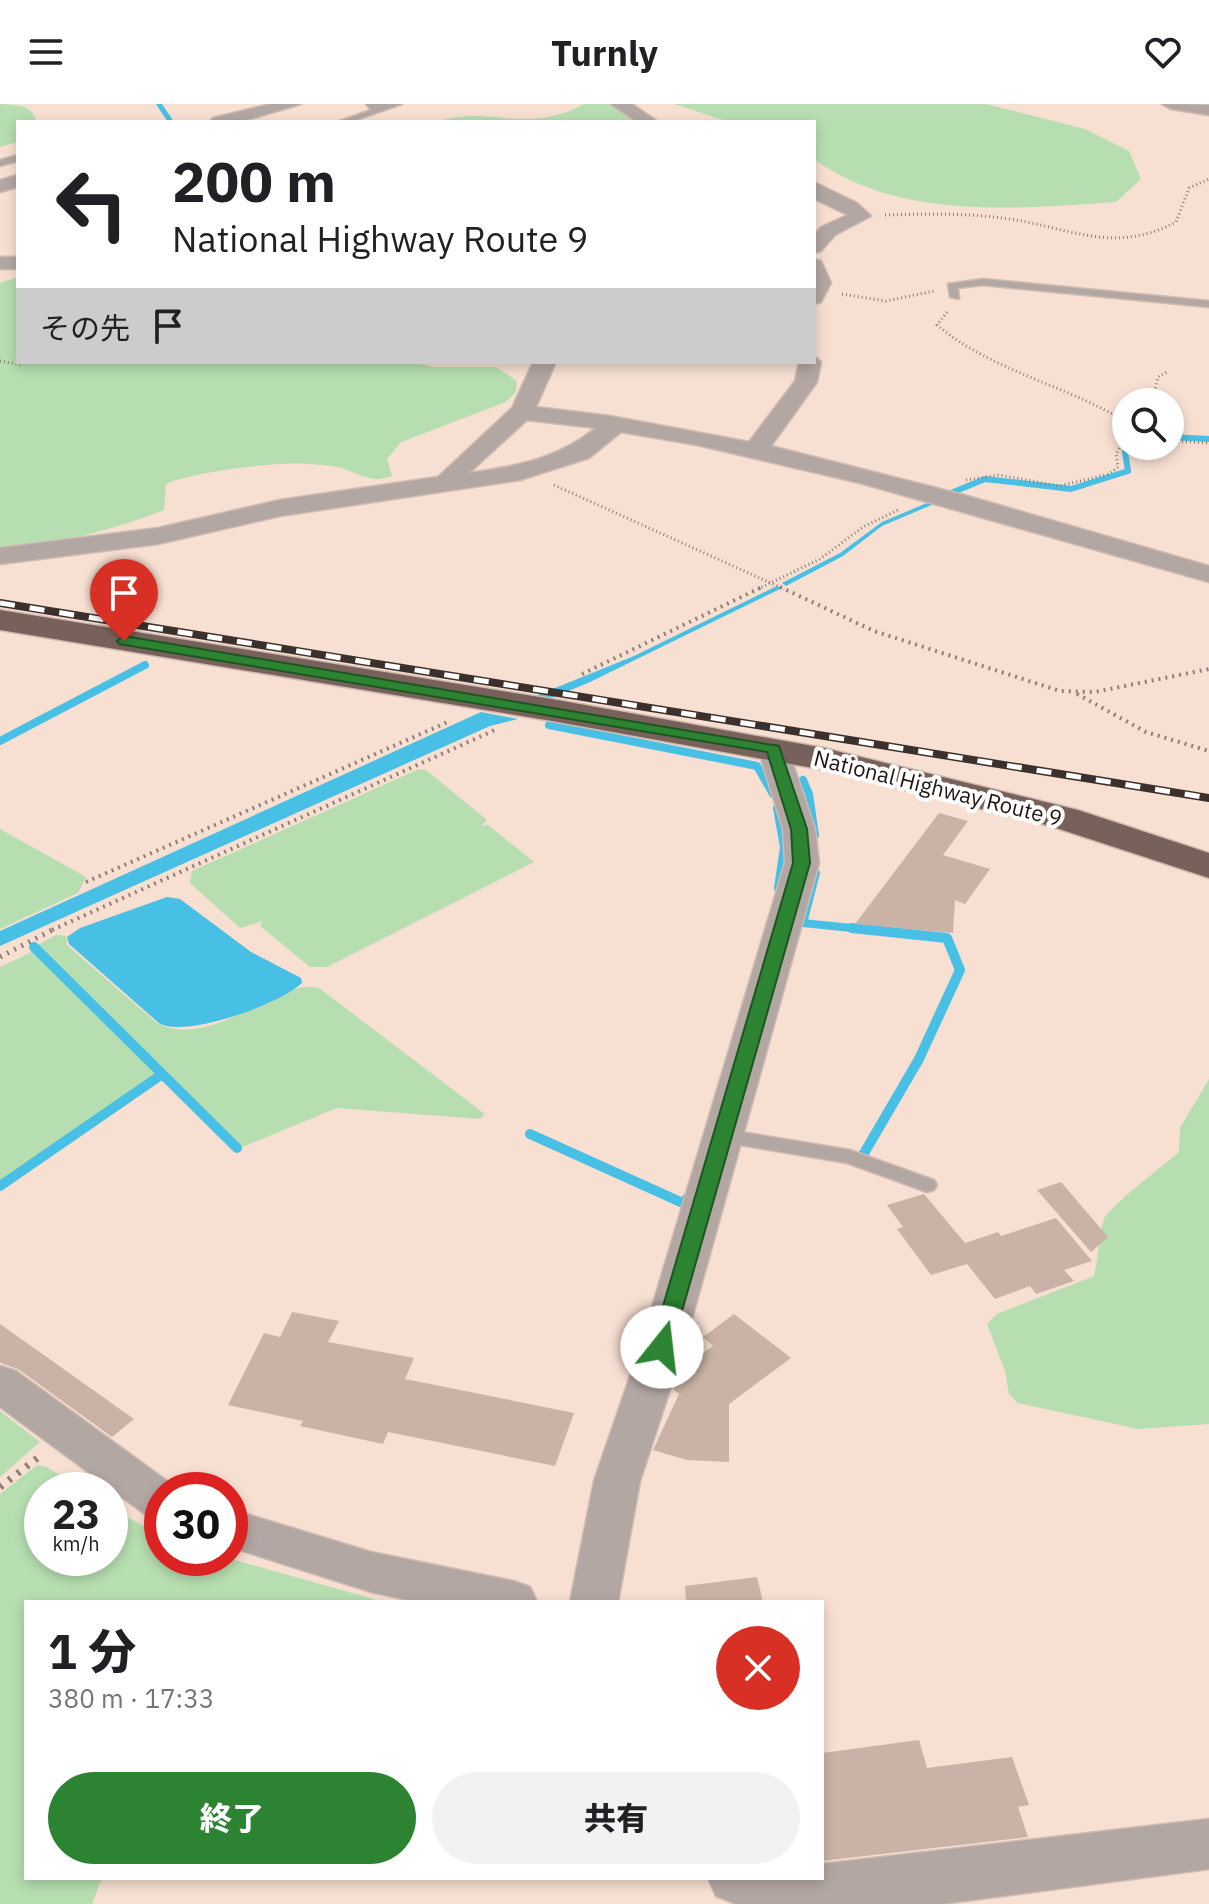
<!DOCTYPE html>
<html lang="ja">
<head>
<meta charset="utf-8">
<style>
  :root { --surface:#fff; --page:#f2f2f2; --text:#202124; --muted:#757577; --accent:#2c8432 }
  body { margin:0; font-family:"IBM Plex Sans","Noto Sans JP",sans-serif; background:var(--page); color:var(--text); height:100vh; display:flex; flex-direction:column; font-size:30px; white-space:nowrap }
  * { box-sizing:border-box; margin:0 }
  p { font-size:26px; color:var(--muted) }
  .icon { flex:none; width:44px; height:44px; fill:none; stroke:currentColor; stroke-width:2; stroke-linecap:round; stroke-linejoin:round }
  .map { position:relative; flex:1; overflow:hidden }
  .drawer { position:absolute; left:24px; top:1496px; width:800px; height:280px; display:flex; flex-direction:column; background:var(--surface); border-radius:0px; box-shadow:0 4px 12px #0003 }
  .drawer>* { flex:none }
  .top-card { position:absolute; left:16px; top:16px; width:800px; height:244px; border-radius:0px; box-shadow:0 4px 12px #0003; background:#fff; color:var(--text); overflow:hidden }
  .buttons { position:absolute; left:1112px; top:284px; display:grid; gap:16px }
  .buttons a { display:grid; place-items:center; width:72px; height:72px; border-radius:50%; background:var(--surface); box-shadow:0 4px 12px #0003; font-size:40px }
  .speed { position:absolute; left:24px; top:1368px; display:flex; gap:16px; font-size:40px; font-weight:700; text-align:center }
  .speed>* { display:grid; place-content:center; width:104px; height:104px; border-radius:50%; background:var(--surface); box-shadow:0 4px 12px #0003; line-height:1 }
  .speed small { font-size:20px; font-weight:400 }
  .speed .limit { border:12px solid #d22; background:#fff; color:#111 }
  .pin { position:absolute; display:grid; place-items:center; width:68px; height:68px; color:#fff; margin:-82px -34px; border-radius:50% 50% 50% 0; rotate:-45deg; box-shadow:0 0 8px #0007 }
  .pin .icon { rotate:45deg }
  .me { position:absolute; width:88px; margin:-44px; rotate:16deg; stroke-linejoin:round; filter:drop-shadow(0 0 6px #0008) }
  .turn { display:flex; align-items:center; gap:28px; height:168px; padding:0 24px; font-size:36px }
  .turn .icon { width:104px; height:104px; stroke-width:2.5 }
  .turn b { display:block; font-size:56px; line-height:68px }
  .then { display:flex; align-items:center; height:76px; padding:0 24px; background:#0003; gap:16px; font-size:30px }
  .round { display:grid; place-items:center; flex:none; width:84px; height:84px; border-radius:42px; background:var(--page) }
  .head { display:flex; align-items:center; justify-content:space-between; height:136px; padding:0 24px }
  h1 { font-size:48px; font-weight:800; line-height:60px }
  .cta { display:flex; gap:16px; margin-top:auto; padding:16px 24px }
  .cta a { flex:1; height:92px; border-radius:48px; background:var(--accent); color:#fff; font-size:32px; font-weight:800; line-height:92px; text-align:center }
  .cta a+a { background:var(--page); color:var(--text) }
  header { display:flex; justify-content:space-between; align-items:center; height:104px; padding:0 24px; background:var(--surface); font-size:36px; font-weight:800 }
  .map>svg:first-child { display:block }
  .green { fill:#b7deb1 }
  .water { fill:#48bfe4 }
  .lines { fill:none; stroke-linecap:round; stroke-linejoin:round }
  .stream-far3 { stroke:#48bfe4; stroke-width:5 }
  .stream-far2 { stroke:#48bfe4; stroke-width:6 }
  .stream-far1 { stroke:#48bfe4; stroke-width:8 }
  .stream { stroke:#48bfe4; stroke-width:10 }
  .building { fill:#cab3a6 }
  .lane-casing { stroke:#d0bbb0; stroke-width:3 }
  .street-casing { stroke:#d0bbb0; stroke-width:3 }
  .highway-casing { stroke:#d0bbb0; stroke-width:3 }
  .path-far3 { stroke:#8f7e75; stroke-width:3; stroke-dasharray:1 3; stroke-linecap:butt }
  .path-far2 { stroke:#8f7e75; stroke-width:4; stroke-dasharray:2 5; stroke-linecap:butt }
  .path-far1 { stroke:#8f7e75; stroke-width:5; stroke-dasharray:2 6; stroke-linecap:butt }
  .path { stroke:#8f7e75; stroke-width:7; stroke-dasharray:3 8; stroke-linecap:butt }
  .lane { fill:#b3a7a3; fill-rule:evenodd }
  .street { fill:#b3a7a3; fill-rule:evenodd }
  .highway { fill:#78615a; fill-rule:evenodd }
  .rail-casing { stroke:#3b302b; stroke-width:8 }
  .rail { stroke:#fff; stroke-width:5; stroke-dasharray:15; stroke-linecap:butt }
  .route { fill:#2c8432; stroke:#1d5620; stroke-width:2 }
  .labels { text-anchor:middle; stroke-width:8; stroke-linejoin:round; paint-order:stroke }
  .street-label { font-size:22px; fill:#201713; stroke:#fff }
</style>
</head>
<body>
<header><svg class="icon" aria-label="menu" viewBox="0 0 24 24"><path d="M4 6h16M4 12h16M4 18h16"/></svg>Turnly<svg class="icon" aria-label="heart" viewBox="0 0 24 24"><path d="M12 20l-8-8c-3-5 5-10 8-4 3-6 11-1 8 4z"/></svg></header>
<div class="map">
<svg width="1209" height="1800" viewBox="0 0 1209 1800">
  <rect width="100%" height="100%" fill="#f7dfd2"/>
  <g class="green">
    <path d="M0,0c15,1 32,0 36,17l-18,1v20l-18,5z"/>
    <path d="M584,0h32l29,18h-208c54,-18 87,14 147,-18z"/>
    <path d="M674,0h312l99,25 44,22 12,28 -25,23c-99,7 -218,18 -302,-43v-37h-85z"/>
    <path d="M18,173v85h392l24,5h62l21,14 -1,11 -10,10 -105,40 -14,17 5,17c-20,7 -29,0 -47,-7 -11,-4 -26,-4 -37,-5 -30,-3 -117,8 -142,20l-2,26c-53,21 -107,33 -164,41v-268z"/>
    <polygon points="419,665 426,666 487,716 481,722 488,721 534,758 327,863 310,863 260,822 263,817 240,824 190,779 192,767"/>
    <polygon points="0,725 86,773 78,789 0,825"/>
    <path d="M56,831l10,1 1,9 91,79c59,26 119,-48 161,-36l166,126 -5,5 -143,-11 -97,40 -204,-202z"/>
    <polygon points="34,847 157,972 0,1080 0,863"/>
    <path d="M1209,975v345l-71,5 -120,-26 -9,-9 -4,-23 -18,-47 10,-10 97,-38c4,-15 6,-47 10,-57 6,-13 59,-53 75,-67l1,-24z"/>
    <polygon points="0,1307 40,1338 0,1373"/>
    <polygon points="37,1361 47,1363 83,1386 42,1386 42,1454 110,1454 110,1404 162,1432 162,1454 227,1454 374,1495 375,1498 26,1498 26,1774 102,1774 92,1800 0,1800 0,1390"/>
  </g>
  <g class="water">
    <polygon points="934,396 941,397 882,422 843,452 786,482 782,479 840,449 882,418"/>
    <polygon points="777,482 782,484 588,579 549,595 533,593 634,552"/>
    <polygon points="481,608 518,615 490,622 0,842 0,827"/>
    <path d="M167,793l13,2 71,53 50,26 1,5c-22,21 -113,54 -142,41l-91,-80 -2,-7 13,-9z"/>
  </g>
  <g class="lines">
    <polyline class="stream-far3" points="159,0 171,18"/>
    <g class="stream-far2">
      <polyline points="1170,333 1209,335"/>
      <polyline points="951,389 985,375 1071,385 1128,367 1125,348 1129,342"/>
    </g>
    <g class="stream-far1">
      <polyline points="549,621 757,662 773,690"/>
      <polyline points="0,637 145,561"/>
      <polyline points="803,676 809,690 815,731"/>
      <polyline points="777,704 784,743 778,784"/>
      <polyline points="816,769 803,819 871,826"/>
    </g>
    <g class="stream">
      <polyline points="852,824 947,834 960,866 919,955 863,1051"/>
      <polyline points="34,843 237,1044"/>
      <polyline points="530,1030 685,1100 687,1094"/>
      <polyline points="0,1082 161,971"/>
    </g>
  </g>
  <g class="building">
    <polygon points="939,709 968,717 943,751 990,765 965,800 955,796 953,829 855,820"/>
    <polygon points="1061,1078 1108,1133 1091,1148 1037,1086"/>
    <polygon points="924,1090 965,1139 998,1128 1001,1132 1056,1114 1092,1157 1064,1166 1074,1177 1036,1190 1030,1182 995,1195 967,1160 931,1171 897,1125 903,1123 887,1101"/>
    <polygon points="292,1208 339,1217 328,1238 414,1254 405,1275 574,1309 555,1362 388,1328 383,1340 300,1322 303,1317 228,1301 264,1229 280,1233"/>
    <polygon points="734,1210 791,1254 729,1300 729,1358 687,1356 653,1346 679,1290 673,1285 696,1269 686,1261 713,1242 703,1233"/>
    <polygon points="0,1220 134,1315 112,1333 18,1265 3,1260 0,1258"/>
    <polygon points="757,1473 763,1498 686,1498 685,1482"/>
    <polygon points="919,1636 927,1664 1012,1653 1029,1701 1018,1703 1028,1733 822,1757 822,1649"/>
  </g>
  <g class="lines">
    <defs>
      <g id="lane">
        <polygon points="366,0 402,0 350,18 337,18 371,6"/>
        <polygon points="18,51 18,57 0,62 0,56"/>
        <polygon points="983,175 1209,197 1209,203 983,181 958,184 959,195 950,193 948,180"/>
        <polygon points="723,1025 850,1046 934,1076 937,1081 934,1086 927,1088 847,1059 716,1037 713,1032 716,1027"/>
      </g>
      <g id="street">
        <polygon points="271,0 301,0 240,18 210,18 213,14"/>
        <polygon points="611,0 632,0 658,18 637,18"/>
        <polygon points="1162,0 1209,1 1209,11 1171,5"/>
        <polygon points="18,71 18,83 0,88 0,76"/>
        <polygon points="814,78 857,99 871,112 835,131 821,147 814,149 814,131 821,123 848,111 814,95"/>
        <rect x="0" y="153" width="18" height="12"/>
        <polygon points="814,155 821,157 831,179 821,198 814,200"/>
        <path d="M814,252l7,6 -4,20 -46,64 193,49 245,71v16l-349,-99 -163,-38 -76,-13 -32,26 -69,22 -240,36 -122,28 -158,20v-16l158,-20 122,-28 158,-23 74,-69 21,-46h23l-20,45 74,9 139,26 46,-61 4,-19h15zM527,316l69,8c-39,31 -78,38 -127,45z"/>
        <polygon points="773,636 784,638 788,645 815,725 819,759 684,1243 640,1377 618,1498 570,1498 594,1377 640,1243 785,759 783,725 758,645 762,638"/>
        <polygon points="0,1262 16,1267 178,1385 162,1386 162,1417 146,1411 0,1303"/>
        <polygon points="230,1405 371,1448 513,1477 530,1483 537,1498 417,1498 371,1488 230,1443"/>
        <polygon points="1209,1715 1209,1765 942,1800 736,1800 716,1792 708,1774 822,1774 822,1760"/>
      </g>
      <polygon id="highway" points="0,506 552,595 824,644 1078,706 1209,749 1209,774 1050,722 824,666 552,617 0,526"/>
    </defs>
    <use href="#lane" class="lane-casing"/>
    <use href="#street" class="street-casing"/>
    <use href="#highway" class="highway-casing"/>
    <g class="path-far3">
      <path d="M885,111c39,-1 79,-2 117,3 66,8 110,38 174,4l13,-34 20,-9"/>
      <polyline points="842,190 886,197 934,187"/>
      <path d="M947,208l-10,13c56,47 128,59 189,97"/>
      <polyline points="0,257 22,261"/>
      <polyline points="1143,298 1154,291 1158,273 1167,268"/>
      <polyline points="1118,312 1126,304"/>
      <polyline points="1170,337 1209,339"/>
      <polyline points="966,376 999,371 1059,382 1109,370 1118,363 1116,350 1126,333"/>
      <polyline points="554,381 784,485"/>
      <polyline points="758,485 820,455 863,423 898,406"/>
    </g>
    <g class="path-far2">
      <polyline points="780,483 874,527 1060,587 1095,588 1209,565"/>
      <polyline points="582,570 762,483"/>
      <polyline points="1077,590 1146,628 1209,647"/>
      <polyline points="86,778 450,617"/>
      <polyline points="52,826 497,625"/>
    </g>
    <polyline class="path-far1" points="0,853 56,824"/>
    <polyline class="path" points="0,1383 40,1352"/>
    <use href="#lane" class="lane"/>
    <use href="#street" class="street"/>
    <use href="#highway" class="highway"/>
    <defs>
      <polyline id="rail" points="0,499 1209,694"/>
    </defs>
    <use href="#rail" class="rail-casing"/>
    <use href="#rail" class="rail"/>
  </g>
  <polygon class="route" points="124,532 779,642 807,725 810,759 670,1249 662,1251 651,1243 793,759 791,725 767,648 119,540 117,537"/>
  <g class="labels">
    <g class="street-label">
      <text transform="translate(938 684) rotate(14)" y="8">National Highway Route 9</text>
    </g>
  </g>
</svg>
<div class="buttons">
<a><svg class="icon" aria-label="search" viewBox="0 0 24 24"><circle cx="10" cy="10" r="6"/><path d="M15 15l6 6"/></svg></a>
</div>
<div class="speed"><div>23<small>km/h</small></div><div class="limit">30</div></div>
<div class="pin" style="left:124px;top:537px;background:#d93025"><svg class="icon" aria-label="arrive" viewBox="0 0 24 24"><path d="M6 21V4h12l-3 4 3 4H6"/></svg></div>
<svg class="me" style="left:662px;top:1243px" viewBox="-20 -20 40 40"><circle r="19" fill="#fff"/><path d="M0-13L10 11 0 6-10 11z" fill="#2c8432"/></svg>
<div class="top-card">
<div class="turn"><svg class="icon" aria-label="left" viewBox="0 0 24 24"><path d="M17 20v-9H6M10 6l-5 5 5 5"/></svg><div><b>200 m</b>National Highway Route 9</div></div>
<div class="then">その先<svg class="icon" aria-label="arrive" viewBox="0 0 24 24"><path d="M6 21V4h12l-3 4 3 4H6"/></svg></div>
</div>
<section class="drawer">
<div class="head"><div><h1>1 分</h1><p>380 m · 17:33</p></div><a class="round" style="background:#d93025;color:#fff"><svg class="icon" aria-label="close" viewBox="0 0 24 24"><path d="M6 6l12 12M18 6L6 18"/></svg></a></div>
<div class="cta"><a>終了</a><a>共有</a></div>
</section>
</div>
</body>
</html>
